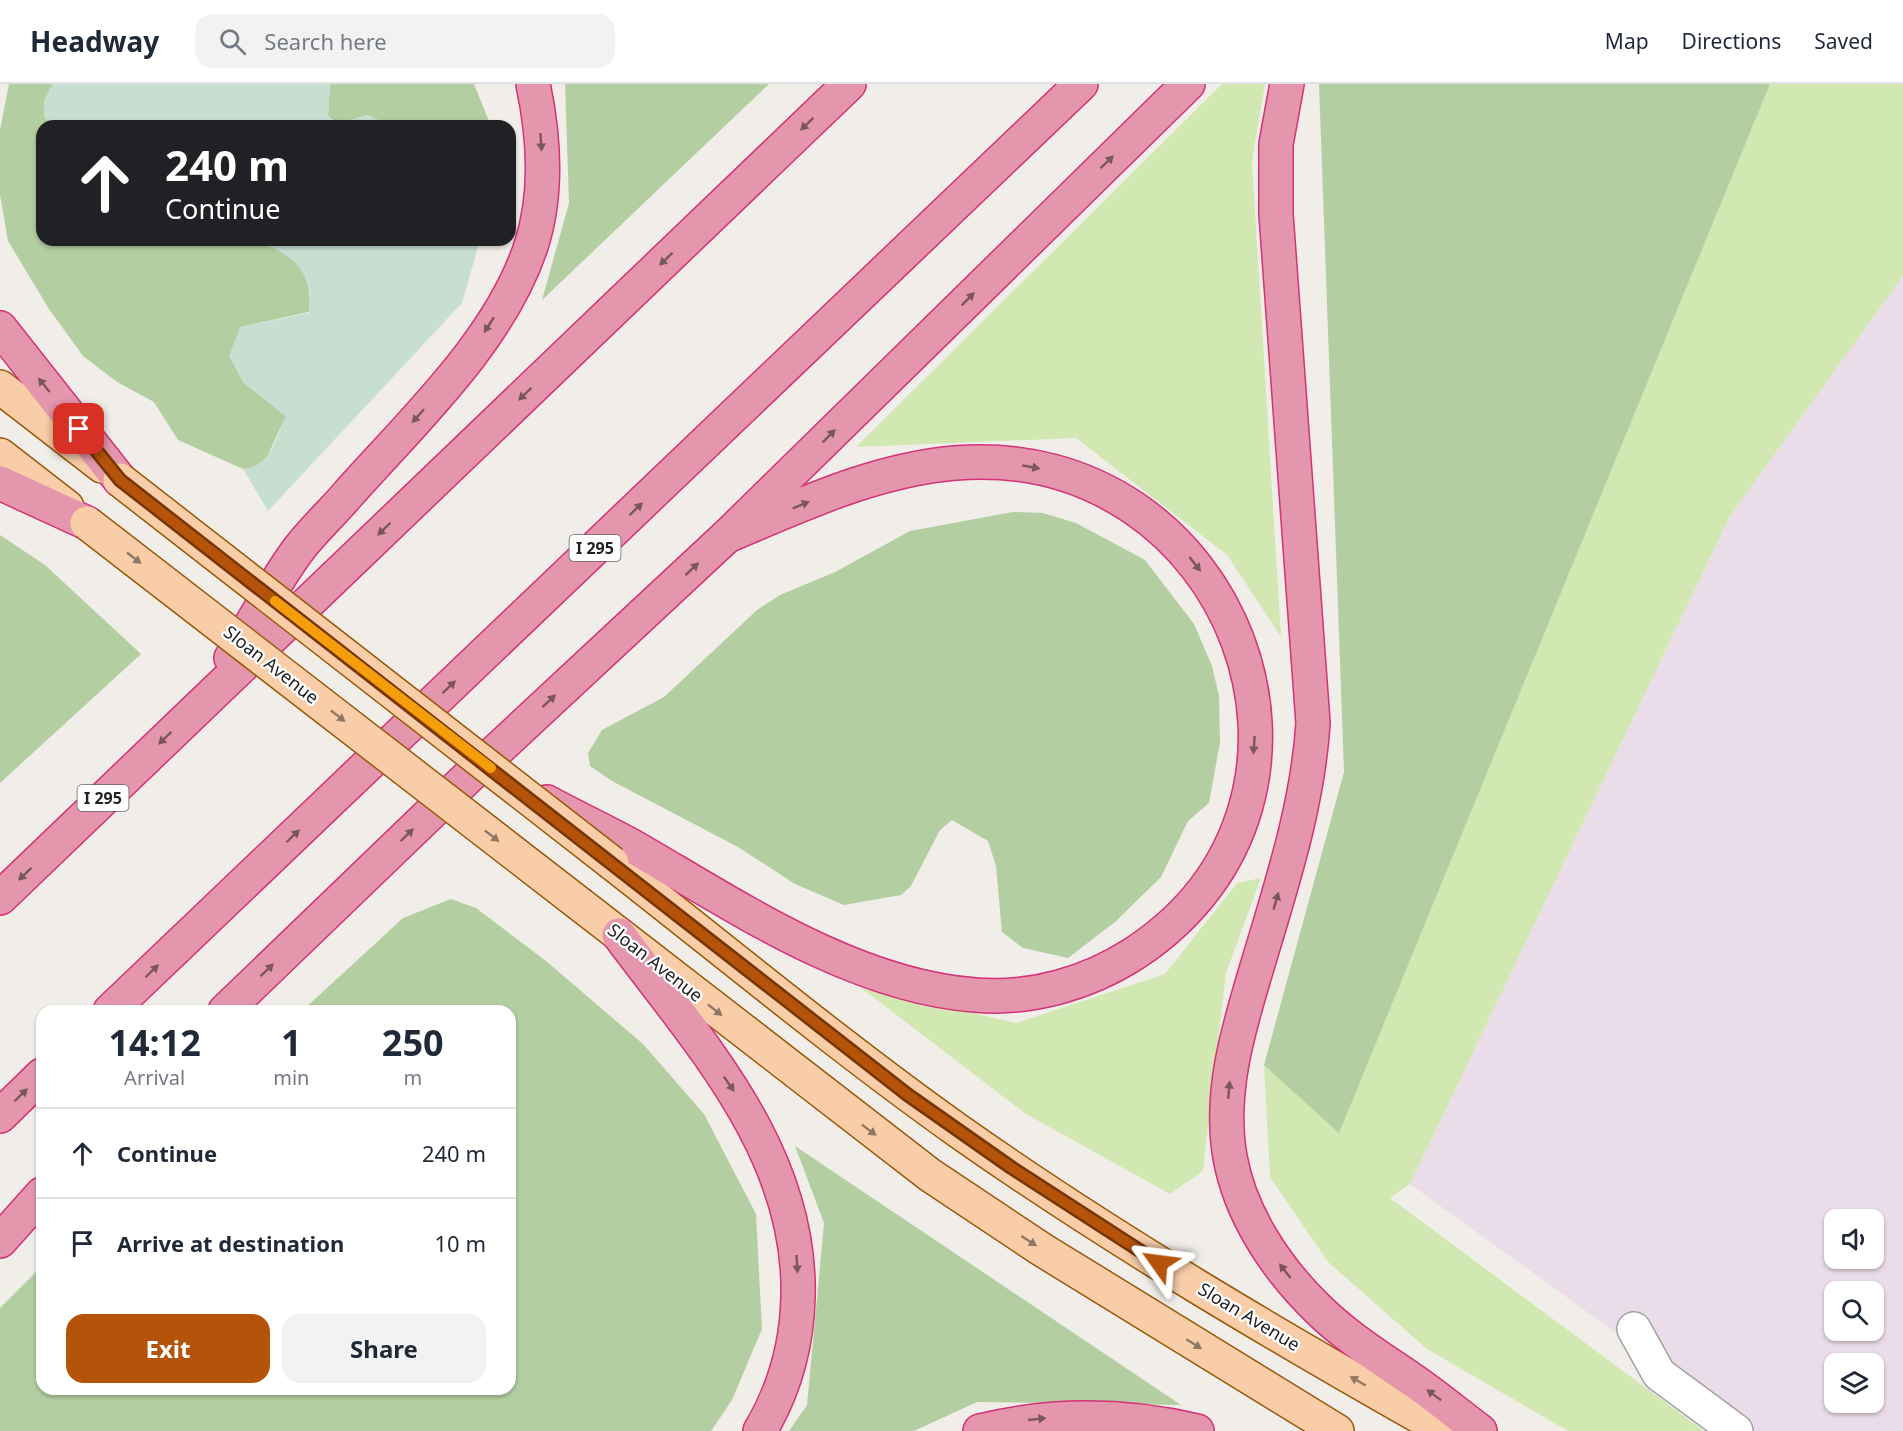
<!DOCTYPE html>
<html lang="en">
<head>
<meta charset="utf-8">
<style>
  :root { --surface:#fff; --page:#f2f2f3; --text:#1f2937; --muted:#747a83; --line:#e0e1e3; --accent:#b45309 }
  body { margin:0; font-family:"Noto Sans",sans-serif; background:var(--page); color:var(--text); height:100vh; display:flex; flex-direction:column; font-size:22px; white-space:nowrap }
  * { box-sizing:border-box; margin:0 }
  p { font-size:20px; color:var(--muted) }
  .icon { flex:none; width:33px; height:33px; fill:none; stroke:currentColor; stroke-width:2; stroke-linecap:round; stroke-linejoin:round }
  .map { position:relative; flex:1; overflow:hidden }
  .drawer { position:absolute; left:36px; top:921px; width:480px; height:390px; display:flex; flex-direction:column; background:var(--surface); border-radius:18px; box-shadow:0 2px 4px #0004 }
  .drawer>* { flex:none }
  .hud { position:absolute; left:36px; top:36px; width:480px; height:126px; border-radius:18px; box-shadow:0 2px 4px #0004; background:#202124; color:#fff; overflow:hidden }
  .tools { position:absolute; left:1824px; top:1125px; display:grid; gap:12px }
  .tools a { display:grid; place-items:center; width:60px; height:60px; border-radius:12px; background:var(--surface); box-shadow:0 2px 4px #0004; font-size:30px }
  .pin { position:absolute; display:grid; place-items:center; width:51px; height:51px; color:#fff; margin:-26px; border-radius:12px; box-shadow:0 3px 9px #0006 }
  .me { position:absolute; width:66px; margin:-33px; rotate:301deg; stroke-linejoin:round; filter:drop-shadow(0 0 4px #0008) }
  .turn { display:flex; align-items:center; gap:21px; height:126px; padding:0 30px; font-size:27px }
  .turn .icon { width:78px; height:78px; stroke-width:2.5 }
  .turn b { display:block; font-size:42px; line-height:51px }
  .eta { display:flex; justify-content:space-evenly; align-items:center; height:102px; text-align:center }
  .eta b { font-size:36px; font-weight:700; line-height:42px }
  .action { display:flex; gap:12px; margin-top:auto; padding:12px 30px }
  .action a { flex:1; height:69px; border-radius:18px; background:var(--accent); color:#fff; font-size:24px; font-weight:700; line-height:69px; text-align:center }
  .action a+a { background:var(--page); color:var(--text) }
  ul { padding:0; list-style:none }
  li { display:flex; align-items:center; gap:18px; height:90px; padding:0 30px; border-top:2px solid var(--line) }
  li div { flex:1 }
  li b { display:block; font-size:22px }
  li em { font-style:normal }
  header { display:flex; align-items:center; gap:36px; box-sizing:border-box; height:84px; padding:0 30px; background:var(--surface); border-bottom:2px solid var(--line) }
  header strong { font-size:28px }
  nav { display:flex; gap:33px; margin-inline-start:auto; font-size:21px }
  .search { width:420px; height:54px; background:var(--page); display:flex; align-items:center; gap:15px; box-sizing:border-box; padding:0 21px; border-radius:18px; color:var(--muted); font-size:22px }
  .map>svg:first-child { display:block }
  .industrial { fill:#eadce9; fill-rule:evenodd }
  .grass { fill:#d2e8b2 }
  .forest { fill:#b3cea0 }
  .wetland { fill:#c7dfd1 }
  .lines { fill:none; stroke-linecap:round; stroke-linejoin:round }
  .minor-casing { stroke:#a3a3a3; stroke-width:36 }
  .major-casing { stroke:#985908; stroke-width:36 }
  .highway-casing { stroke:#d4327a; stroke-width:36 }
  .minor { stroke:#fff; stroke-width:33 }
  .major { stroke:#f8cda8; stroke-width:33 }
  .highway { stroke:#e496ac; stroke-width:33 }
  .major-bridge-casing { stroke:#985908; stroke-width:36; stroke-linecap:butt }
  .major-bridge { stroke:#f8cda8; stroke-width:33 }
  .oneway { fill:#795660 }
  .oneway2 { fill:#8d7865 }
  .route-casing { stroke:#753606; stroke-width:15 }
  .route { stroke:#b45309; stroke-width:10 }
  .slow { stroke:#f59e0b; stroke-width:10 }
  .labels { text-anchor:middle; stroke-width:4.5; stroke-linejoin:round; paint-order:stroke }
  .shield { fill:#fff; stroke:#646464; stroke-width:1.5 }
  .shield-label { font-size:16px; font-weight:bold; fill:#222 }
  .street-label { font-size:18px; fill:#222; stroke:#fff }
</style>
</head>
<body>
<header>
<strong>Headway</strong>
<div class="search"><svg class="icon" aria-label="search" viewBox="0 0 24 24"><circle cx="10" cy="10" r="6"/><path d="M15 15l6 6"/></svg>Search here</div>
<nav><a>Map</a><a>Directions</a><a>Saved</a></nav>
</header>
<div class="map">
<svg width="1903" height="1347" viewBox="0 0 1903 1347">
  <rect width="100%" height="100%" fill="#f1eee9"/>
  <path class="industrial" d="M1903,192v1155h-151l-342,-247 320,-668zM1834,1136h40v38h-40zM1834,1208h40v38h-40zM1834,1280h40v38h-40z"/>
  <g class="grass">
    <polygon points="1222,0 1265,0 1252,77 1281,553 1227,471 1076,354 856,363"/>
    <polygon points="1770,0 1903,0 1903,192 1730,432 1410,1100 1390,1114 1704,1347 1568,1347 1427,1265 1328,1178 1270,1093 1264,981 1339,1048"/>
    <polygon points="1261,794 1226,889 1203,1087 1170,1110 1026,1030 860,903 1016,939 1165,890 1237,799"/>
  </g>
  <g class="forest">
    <path d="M9,0h44l-9,17v16l10,9h-12v114h211c38,13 61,28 56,72l-69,15 3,55 43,34 -20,43 -10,9 -13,1 -65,-29 -24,-38 -37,-20 -34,-26 -34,-47 -41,-68 -8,-46v-65z"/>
    <polygon points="330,0 474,0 491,42 391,42 367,31 339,40 328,32"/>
    <polygon points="565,0 769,0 542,216 569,119"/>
    <polygon points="1319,0 1770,0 1339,1049 1264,981 1344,688"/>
    <polygon points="1013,428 1043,429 1076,439 1145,476 1194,540 1212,582 1219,612 1220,658 1209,719 1188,737 1161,793 1115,838 1068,874 1023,864 1002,848 996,782 988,757 952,736 940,746 911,802 901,811 844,821 795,800 738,763 612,697 590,682 588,669 602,646 664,613 757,526 780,511 835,488 910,447"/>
    <polygon points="0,451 45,481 141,570 0,699"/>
    <polygon points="451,815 476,824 546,877 643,960 704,1030 756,1130 762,1245 732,1316 711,1347 0,1347 0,1224 42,1182 42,1305 510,1305 510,927 302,927 403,834"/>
    <polygon points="795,1062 1181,1321 977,1318 914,1347 789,1347 807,1321 824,1139"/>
  </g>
  <g class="wetland">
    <polygon points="53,0 330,0 328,32 339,40 367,31 391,42 54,42 44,33 44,17"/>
    <path d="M253,156h227l-18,63 -194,208 -25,-42c27,-2 33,-31 43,-53l-43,-34 -14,-26 11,-29 69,-14c7,-43 -20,-61 -56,-73z"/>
  </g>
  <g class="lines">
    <defs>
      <polyline id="minor" points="1634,1245 1659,1290 1736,1347"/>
      <g id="major">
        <polyline points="0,303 102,382"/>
        <polyline points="0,371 67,423"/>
        <path d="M612,779c114,89 227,183 345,267 156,110 322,207 488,301"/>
        <polyline points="581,821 930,1091 1041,1165 1337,1347"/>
      </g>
      <g id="highway">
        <path d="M1287,0l-11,60v70l37,509c-5,80 -30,157 -53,234 -19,64 -42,132 -30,200 10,57 46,111 87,151 28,28 62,49 94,71 24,16 46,35 69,52"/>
        <polyline points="0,244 120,396"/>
        <polyline points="0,399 87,439"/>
        <path d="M231,574c22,-35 42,-74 67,-108 15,-20 35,-38 51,-57 65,-73 151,-153 182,-247 17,-52 13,-110 2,-162"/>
        <path d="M547,718c28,15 57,29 85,44 104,60 221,140 343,149 56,5 114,-12 160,-42 236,-156 98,-513 -180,-490 -81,7 -154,42 -228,73"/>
        <polyline points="0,814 849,0"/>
        <path d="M619,851c81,109 183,218 179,362 -1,48 -13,92 -38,134"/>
        <polyline points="110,927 1081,0"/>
        <polyline points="225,927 466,695 727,452 1188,0"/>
        <polyline points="0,1032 42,991"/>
        <polyline points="0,1157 42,1110"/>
        <path d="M980,1347c73,-18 143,-17 217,0"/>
      </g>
    </defs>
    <use href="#minor" class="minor-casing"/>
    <use href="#major" class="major-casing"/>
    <use href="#highway" class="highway-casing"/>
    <use href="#minor" class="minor"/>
    <use href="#major" class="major"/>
    <use href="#highway" class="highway"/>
    <defs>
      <g id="major-bridge">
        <polyline points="120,396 612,779"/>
        <polyline points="87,439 581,821"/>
      </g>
    </defs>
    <use href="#major-bridge" class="major-bridge-casing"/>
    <use href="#major-bridge" class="major-bridge"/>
  </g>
  <defs><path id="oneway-solid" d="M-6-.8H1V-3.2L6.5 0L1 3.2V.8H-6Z" transform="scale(1.5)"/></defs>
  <g class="oneway">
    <use href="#oneway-solid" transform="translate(807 40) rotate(136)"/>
    <use href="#oneway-solid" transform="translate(541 58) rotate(86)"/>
    <use href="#oneway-solid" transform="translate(1107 78) rotate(-44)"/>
    <use href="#oneway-solid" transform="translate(666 175) rotate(136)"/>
    <use href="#oneway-solid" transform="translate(968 215) rotate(-45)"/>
    <use href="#oneway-solid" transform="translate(489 241) rotate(123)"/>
    <use href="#oneway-solid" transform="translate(44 301) rotate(-129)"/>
    <use href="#oneway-solid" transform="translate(525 310) rotate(136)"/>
    <use href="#oneway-solid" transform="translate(418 332) rotate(132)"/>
    <use href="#oneway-solid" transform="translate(829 352) rotate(-45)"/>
    <use href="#oneway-solid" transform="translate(1031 383) rotate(10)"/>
    <use href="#oneway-solid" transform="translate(801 421) rotate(-23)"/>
    <use href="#oneway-solid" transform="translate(636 425) rotate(-44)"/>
    <use href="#oneway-solid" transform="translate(384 445) rotate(136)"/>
    <use href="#oneway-solid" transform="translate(1195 480) rotate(52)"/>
    <use href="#oneway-solid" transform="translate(692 485) rotate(-43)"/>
    <use href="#oneway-solid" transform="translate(449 603) rotate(-44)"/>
    <use href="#oneway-solid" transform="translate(549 617) rotate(-43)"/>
    <use href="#oneway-solid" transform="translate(165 654) rotate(136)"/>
    <use href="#oneway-solid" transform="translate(1254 661) rotate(94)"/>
    <use href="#oneway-solid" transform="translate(407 751) rotate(-44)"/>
    <use href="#oneway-solid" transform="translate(293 752) rotate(-44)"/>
    <use href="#oneway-solid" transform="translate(25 790) rotate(136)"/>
    <use href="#oneway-solid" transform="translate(1276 817) rotate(-74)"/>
    <use href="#oneway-solid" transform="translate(267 886) rotate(-44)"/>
    <use href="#oneway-solid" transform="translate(152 887) rotate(-44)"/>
    <use href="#oneway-solid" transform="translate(729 1000) rotate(55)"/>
    <use href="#oneway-solid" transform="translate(1229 1006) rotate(-85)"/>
    <use href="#oneway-solid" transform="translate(21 1011) rotate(-44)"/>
    <use href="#oneway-solid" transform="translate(797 1180) rotate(87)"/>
    <use href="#oneway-solid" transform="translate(1285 1187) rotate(-128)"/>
    <use href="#oneway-solid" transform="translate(1434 1311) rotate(-143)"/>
    <use href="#oneway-solid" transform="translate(1037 1335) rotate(-6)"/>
  </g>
  <g class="oneway2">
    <use href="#oneway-solid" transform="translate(134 474) rotate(38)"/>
    <use href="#oneway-solid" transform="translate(338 632) rotate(38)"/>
    <use href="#oneway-solid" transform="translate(492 752) rotate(38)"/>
    <use href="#oneway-solid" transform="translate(715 926) rotate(38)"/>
    <use href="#oneway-solid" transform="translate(869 1046) rotate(37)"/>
    <use href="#oneway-solid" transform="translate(1029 1157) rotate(33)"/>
    <use href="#oneway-solid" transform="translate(1194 1260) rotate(32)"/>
    <use href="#oneway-solid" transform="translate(1358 1297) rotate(-150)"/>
  </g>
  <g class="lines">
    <defs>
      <polyline id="route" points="79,345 120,396 908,1011 1012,1084 1159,1179"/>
    </defs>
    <use href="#route" class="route-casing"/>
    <use href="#route" class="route"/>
    <polyline class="slow" points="275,517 491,684"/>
  </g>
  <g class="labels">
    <g class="shield">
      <rect x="569.5" y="451" width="51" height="26" rx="4.5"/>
      <rect x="77.5" y="701" width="51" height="26" rx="4.5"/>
    </g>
    <g class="shield-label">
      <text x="595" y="470">I 295</text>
      <text x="103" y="720">I 295</text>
    </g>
    <g class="street-label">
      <text transform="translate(271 581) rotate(38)" y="6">Sloan Avenue</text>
      <text transform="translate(655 879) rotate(38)" y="6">Sloan Avenue</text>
      <text transform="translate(1249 1233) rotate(31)" y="6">Sloan Avenue</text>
    </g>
  </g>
</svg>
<div class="tools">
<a><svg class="icon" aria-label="sound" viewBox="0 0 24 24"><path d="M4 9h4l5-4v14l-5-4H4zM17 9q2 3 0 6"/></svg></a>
<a><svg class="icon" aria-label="search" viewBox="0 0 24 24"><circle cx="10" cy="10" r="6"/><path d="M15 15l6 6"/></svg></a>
<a><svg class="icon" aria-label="layers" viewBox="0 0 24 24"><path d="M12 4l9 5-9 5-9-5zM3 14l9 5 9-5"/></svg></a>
</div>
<div class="pin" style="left:79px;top:345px;background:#d93025"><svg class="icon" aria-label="arrive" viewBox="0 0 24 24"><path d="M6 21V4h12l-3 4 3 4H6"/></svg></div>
<svg class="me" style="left:1159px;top:1179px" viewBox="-20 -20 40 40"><path d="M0-17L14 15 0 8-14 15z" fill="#b45309" stroke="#fff" stroke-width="4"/></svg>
<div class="hud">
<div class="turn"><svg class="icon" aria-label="ahead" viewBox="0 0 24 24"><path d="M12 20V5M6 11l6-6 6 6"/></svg><div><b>240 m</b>Continue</div></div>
</div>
<section class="drawer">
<div class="eta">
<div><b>14:12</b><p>Arrival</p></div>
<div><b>1</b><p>min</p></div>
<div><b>250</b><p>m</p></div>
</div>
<ul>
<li><svg class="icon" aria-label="ahead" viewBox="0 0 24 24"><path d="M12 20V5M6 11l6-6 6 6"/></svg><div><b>Continue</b></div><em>240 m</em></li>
<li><svg class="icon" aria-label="arrive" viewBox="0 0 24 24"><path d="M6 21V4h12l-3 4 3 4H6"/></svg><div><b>Arrive at destination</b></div><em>10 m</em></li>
</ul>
<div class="action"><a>Exit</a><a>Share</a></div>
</section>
</div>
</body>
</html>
